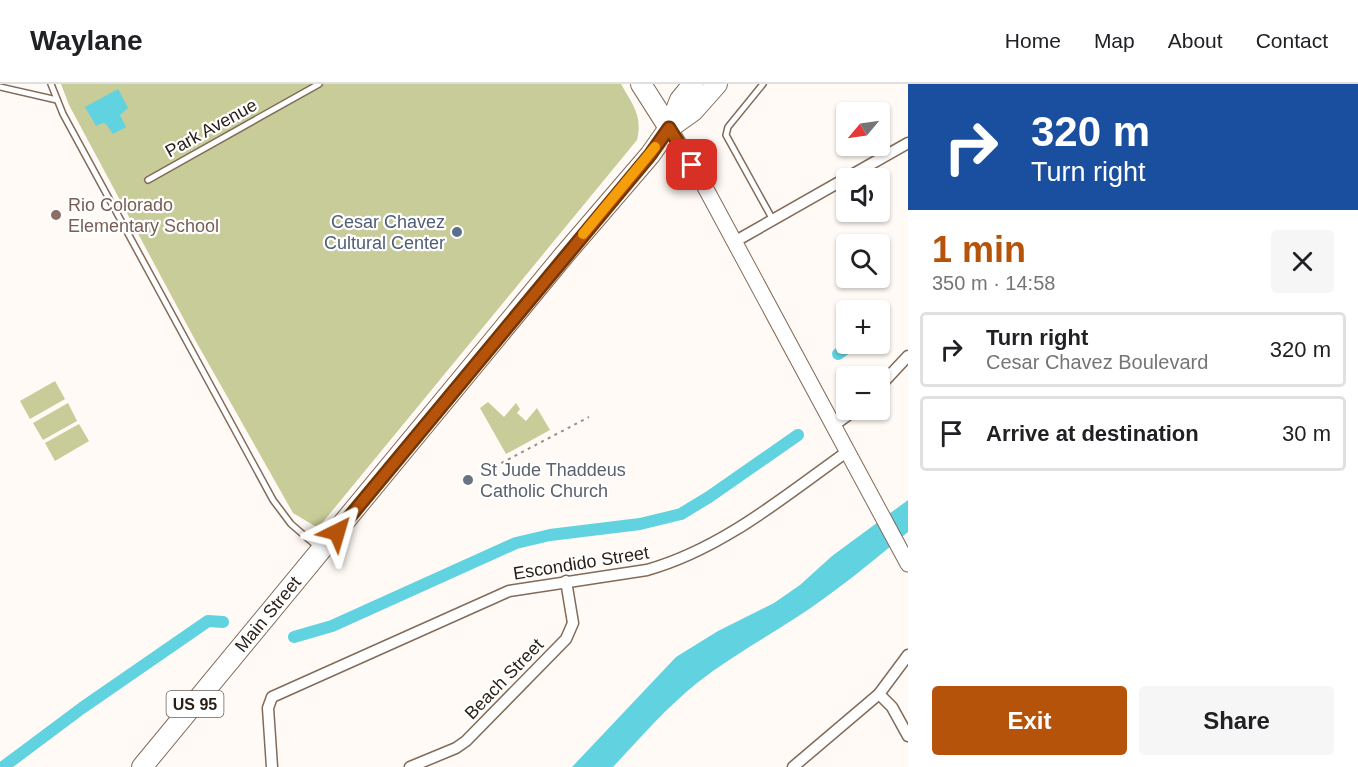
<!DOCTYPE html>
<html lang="en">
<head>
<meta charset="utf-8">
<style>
  :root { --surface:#fff; --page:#f6f6f6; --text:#202124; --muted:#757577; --line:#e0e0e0; --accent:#b45309 }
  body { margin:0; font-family:Helvetica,sans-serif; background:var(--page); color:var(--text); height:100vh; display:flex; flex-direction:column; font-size:22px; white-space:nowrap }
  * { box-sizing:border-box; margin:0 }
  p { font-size:20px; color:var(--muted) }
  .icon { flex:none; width:33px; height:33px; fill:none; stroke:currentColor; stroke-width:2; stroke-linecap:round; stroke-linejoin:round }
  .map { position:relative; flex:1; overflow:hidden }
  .side { display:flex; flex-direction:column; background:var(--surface); width:450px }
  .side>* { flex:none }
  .hud { background:#1a4fa0; color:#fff; overflow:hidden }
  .needle { width:39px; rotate:241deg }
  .tools { position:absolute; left:836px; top:18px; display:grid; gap:12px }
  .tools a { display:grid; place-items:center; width:54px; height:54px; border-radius:6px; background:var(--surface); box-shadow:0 2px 4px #0004; font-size:30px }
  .pin { position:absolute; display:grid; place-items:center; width:51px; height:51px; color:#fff; margin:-26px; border-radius:12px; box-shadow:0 3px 9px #0006 }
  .me { position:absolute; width:66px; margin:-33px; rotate:40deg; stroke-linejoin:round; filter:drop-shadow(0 0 4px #0008) }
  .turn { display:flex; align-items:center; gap:21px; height:126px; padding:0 24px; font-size:27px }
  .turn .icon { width:78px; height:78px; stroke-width:2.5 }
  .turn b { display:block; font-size:42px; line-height:51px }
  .round { display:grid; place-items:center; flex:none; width:63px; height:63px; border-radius:6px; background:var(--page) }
  .head { display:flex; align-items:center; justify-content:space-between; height:102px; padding:0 24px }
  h1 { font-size:36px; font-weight:800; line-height:45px; color:var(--accent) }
  .action { display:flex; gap:12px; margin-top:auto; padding:12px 24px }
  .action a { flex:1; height:69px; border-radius:6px; background:var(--accent); color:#fff; font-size:24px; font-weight:800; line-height:69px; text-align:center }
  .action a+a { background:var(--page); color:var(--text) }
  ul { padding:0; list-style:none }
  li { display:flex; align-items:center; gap:18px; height:75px; margin:0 12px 9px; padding:0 12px; border:3px solid var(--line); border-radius:6px }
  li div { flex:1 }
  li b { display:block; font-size:22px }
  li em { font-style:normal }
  header { display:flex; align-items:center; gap:36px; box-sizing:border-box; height:84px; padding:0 30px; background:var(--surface); border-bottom:2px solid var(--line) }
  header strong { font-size:28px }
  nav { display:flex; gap:33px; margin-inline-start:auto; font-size:21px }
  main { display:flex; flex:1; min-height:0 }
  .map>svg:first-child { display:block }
  .green { fill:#c8cc98 }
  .water { fill:#60d2e0 }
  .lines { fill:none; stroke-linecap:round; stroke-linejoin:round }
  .canal { stroke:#60d2e0; stroke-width:12 }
  .lane-casing { stroke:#826b58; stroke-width:8 }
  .street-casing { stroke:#826b58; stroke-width:13 }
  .secondary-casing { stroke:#826b58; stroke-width:17 }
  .highway-casing { stroke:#826b58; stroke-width:22 }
  .path { stroke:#978f89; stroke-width:2; stroke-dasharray:3 4.5; stroke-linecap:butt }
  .lane { stroke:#fff; stroke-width:5 }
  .street { stroke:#fff; stroke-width:10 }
  .secondary { stroke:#fff; stroke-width:15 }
  .highway { stroke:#fff; stroke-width:20 }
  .route-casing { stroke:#753606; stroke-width:15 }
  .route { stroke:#b45309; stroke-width:10 }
  .slow { stroke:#f59e0b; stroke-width:10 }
  .education-dot { fill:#8d6e63; stroke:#fff; stroke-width:2 }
  .service-dot { fill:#5c6f8a; stroke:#fff; stroke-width:2 }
  .worship-dot { fill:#6b7280; stroke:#fff; stroke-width:2 }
  .labels { text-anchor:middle; stroke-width:4.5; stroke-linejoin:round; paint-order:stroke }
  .shield { fill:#fff; stroke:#68625c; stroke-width:1.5 }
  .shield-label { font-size:16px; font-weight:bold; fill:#281e16 }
  .street-label { font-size:18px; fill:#281e16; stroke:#fff }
  .education-label { font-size:18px; fill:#785e54; stroke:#fff; text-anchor:start }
  .service-label { font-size:18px; fill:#4e5e75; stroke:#fff; text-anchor:end }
  .worship-label { font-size:18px; fill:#5b616d; stroke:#fff; text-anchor:start }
</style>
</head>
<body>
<header>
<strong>Waylane</strong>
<nav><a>Home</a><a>Map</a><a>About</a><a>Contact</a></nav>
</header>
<main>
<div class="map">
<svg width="908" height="683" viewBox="0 0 908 683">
  <rect width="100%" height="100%" fill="#fffaf5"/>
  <g class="green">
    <path d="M61,0h560c11,20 22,31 16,56l-319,388 -25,-15 -99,-175 -125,-233z"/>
    <polygon points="55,297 65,315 30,335 20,317"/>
    <polygon points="488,318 504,333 516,319 520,325 517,329 526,337 537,324 550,346 506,370 480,324"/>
    <polygon points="68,319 77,337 43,356 33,339"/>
    <polygon points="79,340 89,357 55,377 45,359"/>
  </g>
  <g class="water">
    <polygon points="118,5 128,24 120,31 126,43 113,50 106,40 103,39 96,42 85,23"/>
    <path d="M908,416v32c-27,22 -54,45 -82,65 -42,31 -88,54 -129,86 -31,25 -57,55 -84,84h-41l104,-110 42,-26 56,-28 26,-18 32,-29z"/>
  </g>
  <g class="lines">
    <g class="canal">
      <polyline points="838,270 852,260"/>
      <polyline points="294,553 332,542 516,459 550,451 640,440 681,430 709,413 798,351"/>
      <polyline points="3,683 82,624 208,537 223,538"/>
    </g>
    <defs>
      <g id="lane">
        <polyline points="51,0 63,30 273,416 291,440 319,464"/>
        <polyline points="763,0 728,43 726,51 773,136"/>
        <polyline points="0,3 57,16"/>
        <polyline points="148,96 319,0"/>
      </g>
      <g id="street">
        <polyline points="734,158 908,59"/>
        <polyline points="879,303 908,272"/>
        <polyline points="833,342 855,326"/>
        <polyline points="879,610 892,623 908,652"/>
        <path d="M272,683l-4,-59 4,-11 237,-106 138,-21c75,-21 138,-74 201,-119"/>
        <polyline points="410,683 456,664 466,657 566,555 573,539 566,497"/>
        <polyline points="793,683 879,610 908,571"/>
      </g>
      <polyline id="secondary" points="669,44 699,92 908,480"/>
      <g id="highway">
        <polyline points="641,0 669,44"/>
        <polyline points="669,44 693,27 717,0"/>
        <path id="s1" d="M142,683l423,-513 85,-99 19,-27 11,-28 13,-16"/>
      </g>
    </defs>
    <use href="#lane" class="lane-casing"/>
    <use href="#street" class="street-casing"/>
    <use href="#secondary" class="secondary-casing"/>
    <use href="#highway" class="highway-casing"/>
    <polyline class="path" points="488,386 589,333"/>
    <use href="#lane" class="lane"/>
    <use href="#street" class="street"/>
    <use href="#secondary" class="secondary"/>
    <use href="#highway" class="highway"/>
  </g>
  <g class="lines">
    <defs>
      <polyline id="route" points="337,448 650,71 669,44 692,81"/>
    </defs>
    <use href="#route" class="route-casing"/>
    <use href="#route" class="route"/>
    <polyline class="slow" points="583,150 655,63"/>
  </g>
  <circle class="education-dot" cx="56" cy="131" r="6"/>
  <circle class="service-dot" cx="457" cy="148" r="6"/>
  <circle class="worship-dot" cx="468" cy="396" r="6"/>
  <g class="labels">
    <rect class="shield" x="166.5" y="607" width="57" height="26" rx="4.5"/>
    <g class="shield-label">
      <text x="195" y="626">US 95</text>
    </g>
    <g class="street-label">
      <text transform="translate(211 44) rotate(-29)" y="6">Park Avenue</text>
      <text transform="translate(581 479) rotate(-9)" y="6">Escondido Street</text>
      <text dy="6" stroke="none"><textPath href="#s1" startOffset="198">Main Street</textPath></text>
      <text transform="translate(504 595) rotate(-46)" y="6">Beach Street</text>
    </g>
    <g class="education-label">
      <text x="68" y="127">Rio Colorado<tspan x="68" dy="21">Elementary School</tspan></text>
    </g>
    <g class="service-label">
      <text x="445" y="144">Cesar Chavez<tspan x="445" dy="21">Cultural Center</tspan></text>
    </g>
    <g class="worship-label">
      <text x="480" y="392">St Jude Thaddeus<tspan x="480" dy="21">Catholic Church</tspan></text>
    </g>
  </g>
</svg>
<div class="tools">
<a><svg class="needle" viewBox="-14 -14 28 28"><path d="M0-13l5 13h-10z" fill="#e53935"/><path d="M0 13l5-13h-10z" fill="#757577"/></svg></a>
<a><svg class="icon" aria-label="sound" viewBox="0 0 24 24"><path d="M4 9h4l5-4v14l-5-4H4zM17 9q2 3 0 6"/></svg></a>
<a><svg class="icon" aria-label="search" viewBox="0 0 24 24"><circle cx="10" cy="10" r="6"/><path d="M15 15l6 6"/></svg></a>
<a>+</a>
<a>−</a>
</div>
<div class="pin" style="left:692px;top:81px;background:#d93025"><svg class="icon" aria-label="arrive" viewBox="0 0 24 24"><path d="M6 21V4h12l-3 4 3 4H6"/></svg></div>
<svg class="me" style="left:337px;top:448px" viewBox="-20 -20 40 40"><path d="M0-17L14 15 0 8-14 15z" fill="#b45309" stroke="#fff" stroke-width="4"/></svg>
</div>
<section class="side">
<div class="hud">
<div class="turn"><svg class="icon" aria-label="right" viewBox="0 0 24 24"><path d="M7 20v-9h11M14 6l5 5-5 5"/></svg><div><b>320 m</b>Turn right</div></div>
</div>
<div class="head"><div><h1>1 min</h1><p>350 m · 14:58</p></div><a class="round"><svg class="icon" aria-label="close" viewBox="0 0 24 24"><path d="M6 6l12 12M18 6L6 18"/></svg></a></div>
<ul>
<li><svg class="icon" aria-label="right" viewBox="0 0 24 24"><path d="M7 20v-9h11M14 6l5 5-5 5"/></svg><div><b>Turn right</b><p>Cesar Chavez Boulevard</p></div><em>320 m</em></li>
<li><svg class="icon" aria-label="arrive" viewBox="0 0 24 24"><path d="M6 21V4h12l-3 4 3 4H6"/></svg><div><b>Arrive at destination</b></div><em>30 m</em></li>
</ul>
<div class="action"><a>Exit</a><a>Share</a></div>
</section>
</main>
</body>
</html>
